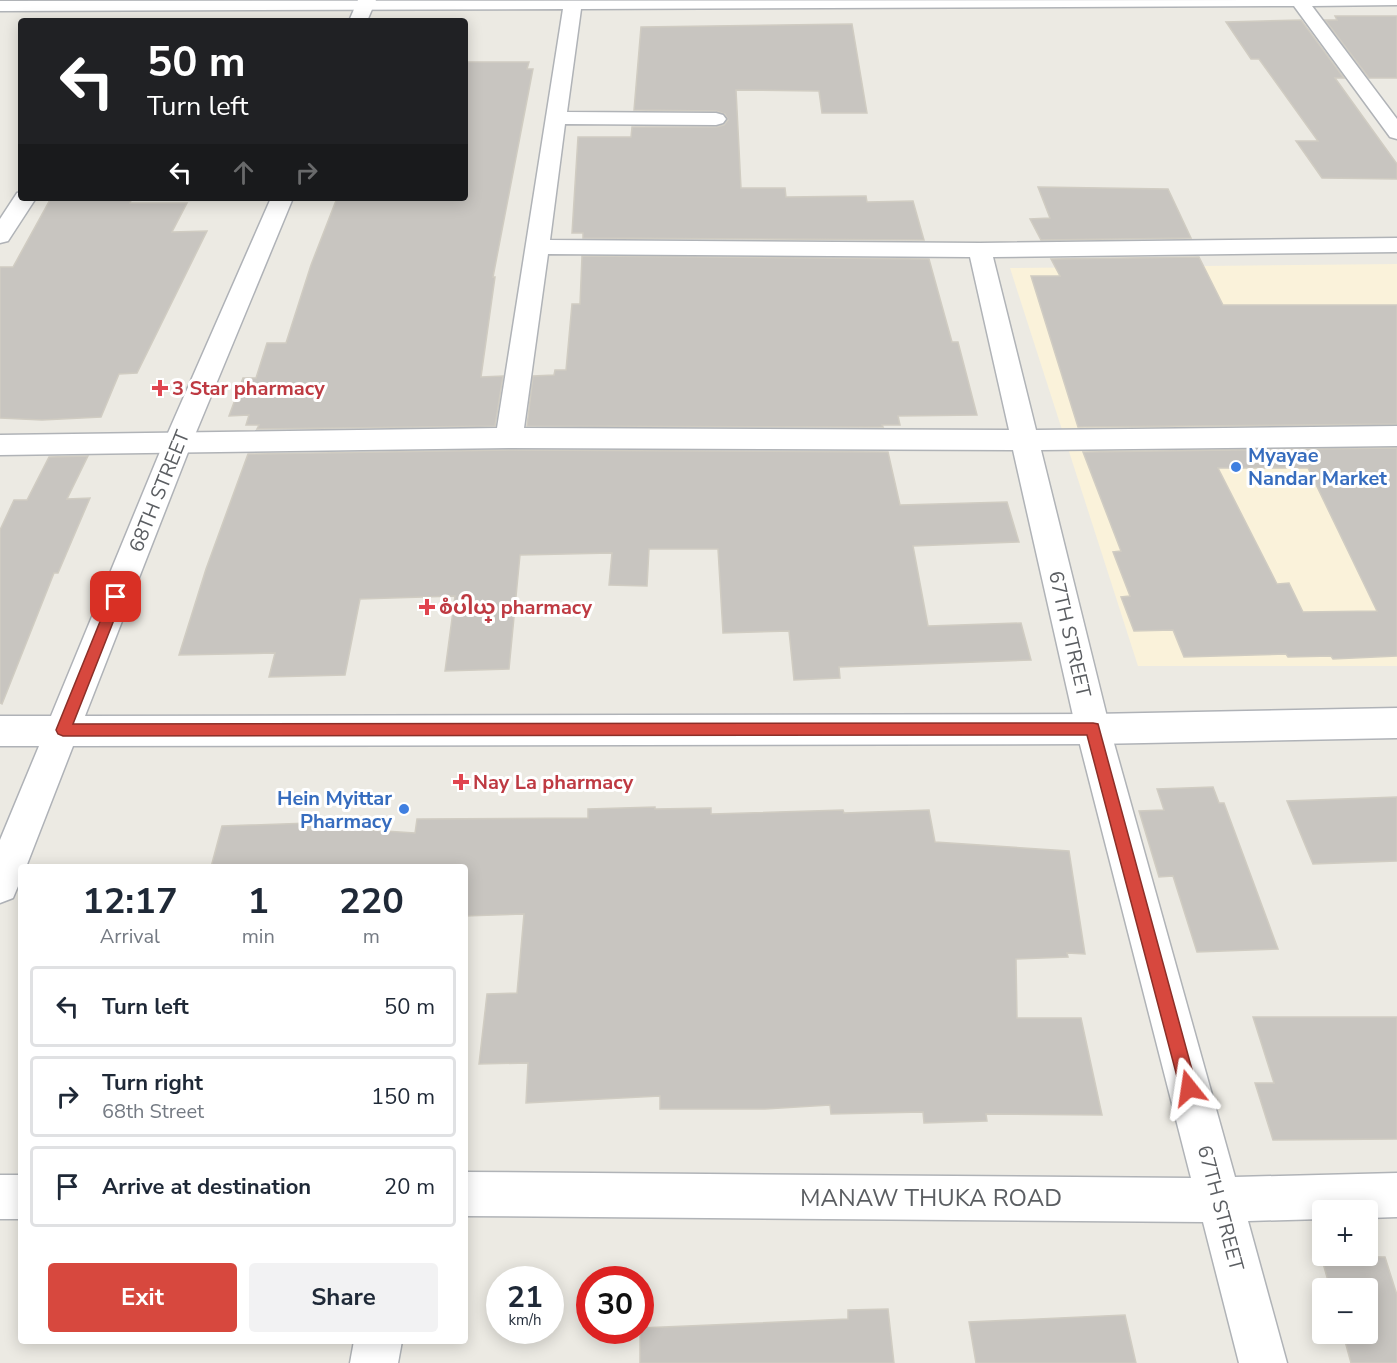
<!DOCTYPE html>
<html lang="en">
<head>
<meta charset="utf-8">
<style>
  :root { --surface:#fff; --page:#f2f2f3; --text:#1f2937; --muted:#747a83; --line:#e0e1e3; --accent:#d7483e }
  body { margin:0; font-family:"Nunito Sans","Noto Sans Myanmar",sans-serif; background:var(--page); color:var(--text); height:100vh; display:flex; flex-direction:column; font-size:22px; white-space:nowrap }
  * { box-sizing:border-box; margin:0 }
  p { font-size:20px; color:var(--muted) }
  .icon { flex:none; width:33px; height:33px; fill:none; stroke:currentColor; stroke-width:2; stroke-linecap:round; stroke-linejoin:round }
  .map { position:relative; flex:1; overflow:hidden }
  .sheet { position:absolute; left:18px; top:864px; width:450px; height:480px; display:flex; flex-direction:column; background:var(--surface); border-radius:6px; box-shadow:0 3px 15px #0003 }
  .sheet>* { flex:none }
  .banner { position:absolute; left:18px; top:18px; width:450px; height:183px; border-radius:6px; box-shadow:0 3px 15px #0003; background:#202124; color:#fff; overflow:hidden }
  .fabs { position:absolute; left:1312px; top:1200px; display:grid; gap:12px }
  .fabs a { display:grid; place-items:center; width:66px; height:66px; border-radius:6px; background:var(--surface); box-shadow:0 3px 15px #0003; font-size:30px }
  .speed { position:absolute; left:486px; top:1266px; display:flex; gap:12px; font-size:30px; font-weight:700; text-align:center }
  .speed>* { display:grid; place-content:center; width:78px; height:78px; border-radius:50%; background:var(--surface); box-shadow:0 3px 15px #0003; line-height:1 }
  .speed small { font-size:15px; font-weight:400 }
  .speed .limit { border:9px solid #d22; background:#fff; color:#111 }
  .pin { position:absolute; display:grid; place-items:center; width:51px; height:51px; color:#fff; margin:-26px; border-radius:12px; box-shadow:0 3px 9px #0006 }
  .me { position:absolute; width:66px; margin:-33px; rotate:345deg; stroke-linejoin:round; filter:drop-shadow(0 0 4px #0008) }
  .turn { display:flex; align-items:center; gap:21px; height:126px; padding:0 30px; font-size:27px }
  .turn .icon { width:78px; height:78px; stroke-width:2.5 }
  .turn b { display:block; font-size:42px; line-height:51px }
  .lanes { display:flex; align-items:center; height:57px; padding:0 30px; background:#0003; justify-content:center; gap:30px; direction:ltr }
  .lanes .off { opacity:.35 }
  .eta { display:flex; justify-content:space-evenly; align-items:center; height:102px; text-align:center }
  .eta b { font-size:36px; font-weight:700; line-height:42px }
  .button { display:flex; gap:12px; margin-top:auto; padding:12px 30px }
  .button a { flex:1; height:69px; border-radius:6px; background:var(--accent); color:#fff; font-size:24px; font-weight:700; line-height:69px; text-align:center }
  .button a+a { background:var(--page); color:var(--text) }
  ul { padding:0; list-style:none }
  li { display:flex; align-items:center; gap:18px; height:81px; margin:0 12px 9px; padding:0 18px; border:3px solid var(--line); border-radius:6px }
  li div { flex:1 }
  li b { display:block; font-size:22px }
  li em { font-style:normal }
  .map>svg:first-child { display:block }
  .commercial { fill:#faf2da }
  .building { fill:#c8c5c0; stroke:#d0ccc2; stroke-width:1.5; fill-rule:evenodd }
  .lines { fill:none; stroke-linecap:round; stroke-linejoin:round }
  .street-casing { stroke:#b0b3b7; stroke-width:3 }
  .secondary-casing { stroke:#afb2b7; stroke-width:3 }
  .street { fill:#fff; fill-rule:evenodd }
  .secondary { fill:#fff; fill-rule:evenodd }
  .route { fill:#d7483e; stroke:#8c2f28; stroke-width:1.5 }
  .health-dot { fill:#e0444e; stroke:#fff; stroke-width:2 }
  .shop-dot { fill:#3f7fe0; stroke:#fff; stroke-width:2 }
  .labels { text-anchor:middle; stroke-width:6; stroke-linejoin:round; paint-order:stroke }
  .health-label { font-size:20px; font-weight:bold; fill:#be3a42; stroke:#fff; text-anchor:start }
  .shop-label { font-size:20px; font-weight:bold; fill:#366cbe; stroke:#fff; text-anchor:start }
  .street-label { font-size:20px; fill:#5b5e62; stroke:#fff }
  .near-street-label { font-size:24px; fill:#5b5e62; stroke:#fff }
</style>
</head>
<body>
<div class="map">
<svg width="1397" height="1363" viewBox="0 0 1397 1363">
  <rect width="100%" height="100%" fill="#eceae3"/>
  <polygon class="commercial" points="1397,264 1397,666 1138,666 1010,268"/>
  <g class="building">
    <polygon points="1335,16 1397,16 1397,78 1369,78 1325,20 1337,20"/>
    <polygon points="1301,20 1344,78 1335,78 1397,164 1397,179 1322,178 1296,141 1318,141 1259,59 1251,59 1226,22"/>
    <polygon points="852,24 867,113 822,113 819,91 736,90 741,188 785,188 786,197 866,196 867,202 913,201 924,240 583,238 583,233 572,233 578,137 631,137 632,127 716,127 724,125 728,120 725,114 716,111 634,110 641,27"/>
    <polygon points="465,62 529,62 527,69 533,69 493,277 495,277 481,377 503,376 495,426 257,429 259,425 246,425 249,415 229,416 243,378 256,378 267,343 286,343 311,265 337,198 465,198"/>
    <polygon points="1038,187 1168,189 1191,238 1041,240 1030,219 1050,218"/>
    <polygon points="51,198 132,198 130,203 187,203 172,232 207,231 137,373 119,374 101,417 42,420 0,418 0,267 13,267"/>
    <polygon points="582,256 929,259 952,342 958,342 977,415 898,416 900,425 882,425 883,427 527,426 533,376 554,375 555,370 566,370 572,304 580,304"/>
    <polygon points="1199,257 1223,305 1397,305 1397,424 1078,427 1031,276 1060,276 1051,259"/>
    <path d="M1397,448v208l-64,3 -2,-3 -43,1 -2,-3 -102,3 -11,-27 -39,1 -13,-34 9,-1 -17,-44 8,-1 -38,-99zM1218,468h90l69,143 -74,1 -14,-29 -12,1z"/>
    <polygon points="509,450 888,452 900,505 1007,502 1019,542 913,546 928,626 1021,623 1031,660 839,667 840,678 794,680 789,631 723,633 718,549 649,549 647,586 609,585 612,553 520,555 509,669 445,671 455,596 360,599 345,675 269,677 275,653 179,655 206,569 248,454"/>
    <polygon points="88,456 67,499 90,498 58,573 54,573 2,704 0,703 0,530 14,500 27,500 49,457"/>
    <polygon points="1213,787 1219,803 1224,803 1278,949 1197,952 1173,876 1159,877 1139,811 1164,810 1157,789"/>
    <polygon points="1397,797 1397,861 1313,864 1287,801"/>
    <polygon points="655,807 655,809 711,808 711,814 843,810 844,813 929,810 935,842 1069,851 1085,954 1067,953 1068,957 1016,959 1017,1018 1081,1018 1102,1115 986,1114 987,1121 924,1123 923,1112 831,1114 830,1105 765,1109 660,1109 660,1096 526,1103 528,1063 479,1064 487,994 517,993 524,914 465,916 465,867 211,867 222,826 309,823 309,826 415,833 417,819 588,818 588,809"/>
    <polygon points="1253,1017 1397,1017 1397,1139 1273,1140 1255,1083 1274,1083"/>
    <polygon points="1321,1256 1385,1257 1397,1295 1397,1363 1351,1363 1343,1334 1368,1334 1368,1288 1330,1288"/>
    <polygon points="888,1309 894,1363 640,1363 640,1328 848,1319 848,1310"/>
    <polygon points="1125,1315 1136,1363 976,1363 969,1322"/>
  </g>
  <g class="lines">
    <defs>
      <g id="street">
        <path d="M1397,0v5l-85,1 85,113v20l-7,-2 -96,-131 -713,3 -14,103 149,1 7,2 3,4 -3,4 -7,2 -151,-1 -15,116 430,3 417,-5v14l-404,5 43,173 361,-4v20l-356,4 69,279 125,448 162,-4v44l-29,1v-8h-45v9l-75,2 39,142h-48l-36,-141 -738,-6v-44l726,6 -115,-449 -63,-279 -504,-2 -509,7v-20l497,-7 66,-419 -563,2v-10zM548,254l422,3 39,173 -485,-2z"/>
        <polygon points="21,192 21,198 36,198 8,241 0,243 0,219 17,193"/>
        <rect x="0" y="1175" width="21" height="44"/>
        <polygon points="354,1341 402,1341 398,1363 350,1363"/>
      </g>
      <g id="secondary">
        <polygon points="358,0 376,0 367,21 349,21"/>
        <polygon points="271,198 293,198 192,442 85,716 1093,714 1397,708 1397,738 1093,744 73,746 26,867 21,867 21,879 13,898 0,903 0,840 39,746 0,746 0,716 51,716 164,442"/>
      </g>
    </defs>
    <use href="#street" class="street-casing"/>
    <use href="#secondary" class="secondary-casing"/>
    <use href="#street" class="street"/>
    <use href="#secondary" class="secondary"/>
  </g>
  <polygon class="route" points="116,592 123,597 73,724 1093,723 1098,724 1197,1088 1195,1094 1189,1096 1182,1094 1180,1088 1087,735 63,736 58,734 56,730 110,597"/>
  <g class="health-dot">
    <path d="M157 379h6v6h6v6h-6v6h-6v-6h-6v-6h6z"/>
    <path d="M424 598h6v6h6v6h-6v6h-6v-6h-6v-6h6z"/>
    <path d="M458 773h6v6h6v6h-6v6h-6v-6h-6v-6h6z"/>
  </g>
  <g class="shop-dot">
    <circle cx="1236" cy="467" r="6"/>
    <circle cx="404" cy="809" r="6"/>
  </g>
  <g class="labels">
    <g class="health-label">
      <text x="172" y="395">3 Star pharmacy</text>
      <text x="439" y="614">စံပါယ္ pharmacy</text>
      <text x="473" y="789">Nay La pharmacy</text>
    </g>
    <g class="shop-label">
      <text x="1248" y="462">Myayae<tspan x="1248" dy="23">Nandar Market</tspan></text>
      <text x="392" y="805" text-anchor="end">Hein Myittar<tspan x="392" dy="23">Pharmacy</tspan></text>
    </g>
    <g class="street-label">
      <text transform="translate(159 491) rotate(-68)" y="7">68TH STREET</text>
      <text transform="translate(1070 634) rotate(77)" y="7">67TH STREET</text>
      <text transform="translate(1221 1208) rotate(75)" y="7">67TH STREET</text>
    </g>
    <g class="near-street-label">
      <text x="931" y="1206">MANAW THUKA ROAD</text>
    </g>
  </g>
</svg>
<div class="fabs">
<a>+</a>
<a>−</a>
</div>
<div class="speed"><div>21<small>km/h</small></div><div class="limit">30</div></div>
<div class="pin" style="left:116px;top:597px;background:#d93025"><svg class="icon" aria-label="arrive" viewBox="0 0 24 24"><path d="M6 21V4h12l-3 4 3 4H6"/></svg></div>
<svg class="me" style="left:1189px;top:1088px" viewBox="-20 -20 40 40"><path d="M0-17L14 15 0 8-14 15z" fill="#d7483e" stroke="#fff" stroke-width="4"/></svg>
<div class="banner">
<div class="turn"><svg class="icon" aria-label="left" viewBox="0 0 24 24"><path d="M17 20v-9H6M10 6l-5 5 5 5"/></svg><div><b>50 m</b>Turn left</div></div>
<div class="lanes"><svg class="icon" aria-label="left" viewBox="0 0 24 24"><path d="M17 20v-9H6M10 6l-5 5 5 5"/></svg><svg class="icon off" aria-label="ahead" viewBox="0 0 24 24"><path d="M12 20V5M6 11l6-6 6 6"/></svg><svg class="icon off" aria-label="right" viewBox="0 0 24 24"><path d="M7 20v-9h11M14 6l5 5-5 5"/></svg></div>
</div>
<section class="sheet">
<div class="eta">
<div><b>12:17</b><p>Arrival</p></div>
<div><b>1</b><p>min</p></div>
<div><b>220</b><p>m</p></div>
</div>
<ul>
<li><svg class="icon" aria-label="left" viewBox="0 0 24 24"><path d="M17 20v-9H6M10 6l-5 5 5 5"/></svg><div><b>Turn left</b></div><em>50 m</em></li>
<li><svg class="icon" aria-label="right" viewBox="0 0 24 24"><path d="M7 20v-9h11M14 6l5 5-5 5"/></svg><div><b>Turn right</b><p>68th Street</p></div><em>150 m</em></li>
<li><svg class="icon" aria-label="arrive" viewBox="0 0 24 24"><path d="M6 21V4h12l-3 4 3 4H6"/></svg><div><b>Arrive at destination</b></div><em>20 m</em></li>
</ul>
<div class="button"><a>Exit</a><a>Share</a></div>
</section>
</div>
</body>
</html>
